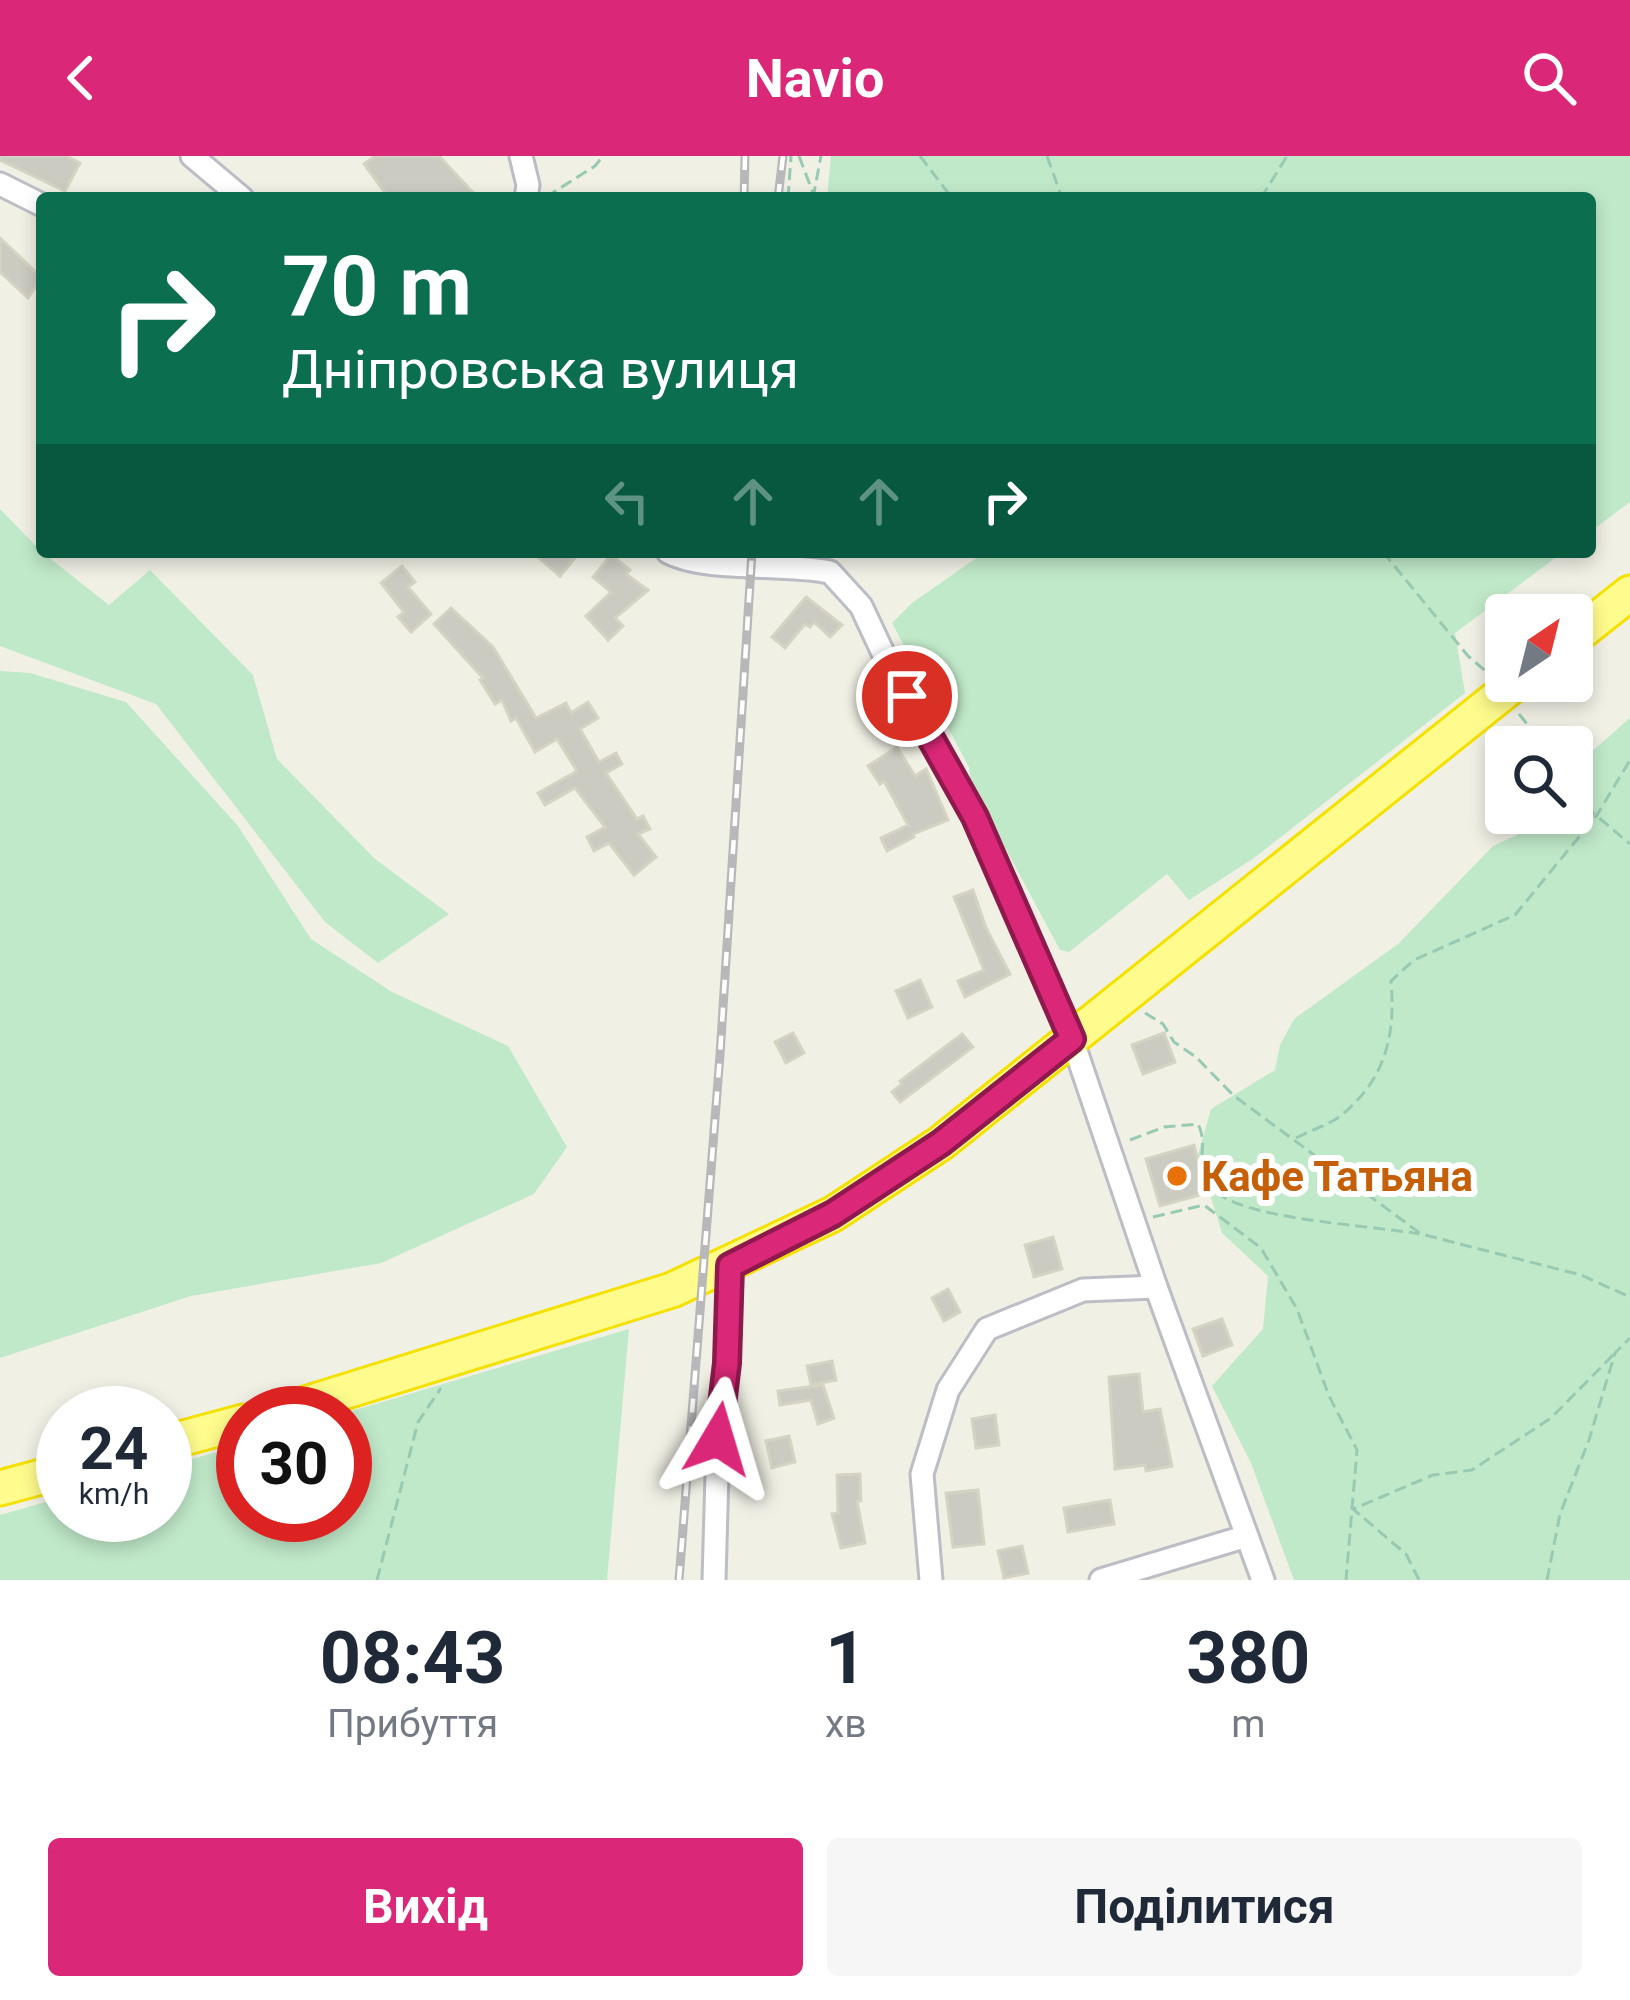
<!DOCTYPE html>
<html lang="uk">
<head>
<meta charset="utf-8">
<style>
  :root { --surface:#fff; --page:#f6f6f7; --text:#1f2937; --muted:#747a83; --accent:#db2777 }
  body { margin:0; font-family:Roboto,sans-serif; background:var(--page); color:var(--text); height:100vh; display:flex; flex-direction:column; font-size:45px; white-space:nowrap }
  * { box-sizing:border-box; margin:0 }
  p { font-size:39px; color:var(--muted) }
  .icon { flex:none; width:66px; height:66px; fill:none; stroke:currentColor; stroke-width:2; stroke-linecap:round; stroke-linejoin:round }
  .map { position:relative; height:1424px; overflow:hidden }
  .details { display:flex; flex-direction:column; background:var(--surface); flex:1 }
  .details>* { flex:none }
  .hud { position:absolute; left:36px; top:36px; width:1560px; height:366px; border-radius:12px; box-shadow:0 6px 18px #0003; background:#0b6e4f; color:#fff; overflow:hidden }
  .needle { width:78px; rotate:35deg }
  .controls { position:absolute; left:1485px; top:438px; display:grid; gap:24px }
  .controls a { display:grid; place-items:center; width:108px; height:108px; border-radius:12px; background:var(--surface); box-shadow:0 6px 18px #0003; font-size:60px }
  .speed { position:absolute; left:36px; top:1230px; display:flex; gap:24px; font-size:60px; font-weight:700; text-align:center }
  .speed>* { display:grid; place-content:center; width:156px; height:156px; border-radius:50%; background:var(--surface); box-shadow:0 6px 18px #0003; line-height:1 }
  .speed small { font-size:30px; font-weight:400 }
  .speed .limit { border:18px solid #d22; background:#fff; color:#111 }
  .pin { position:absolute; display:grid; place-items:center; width:102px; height:102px; color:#fff; margin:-51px; border:6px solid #fff; border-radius:50%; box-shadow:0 3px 12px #0007 }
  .me { position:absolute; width:132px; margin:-66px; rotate:7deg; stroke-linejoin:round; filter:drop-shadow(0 0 9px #0008) }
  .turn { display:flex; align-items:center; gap:42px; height:252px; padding:0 48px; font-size:54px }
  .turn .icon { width:156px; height:156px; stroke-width:2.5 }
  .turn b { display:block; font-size:84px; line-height:102px }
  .lanes { display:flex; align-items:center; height:114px; padding:0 48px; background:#0003; justify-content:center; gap:60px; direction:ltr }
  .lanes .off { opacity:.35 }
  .eta { display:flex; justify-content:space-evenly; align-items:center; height:204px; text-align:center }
  .eta b { font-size:72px; font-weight:700; line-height:84px }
  .cta { display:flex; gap:24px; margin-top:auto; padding:24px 48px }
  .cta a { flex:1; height:138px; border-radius:12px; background:var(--accent); color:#fff; font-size:48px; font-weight:700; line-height:138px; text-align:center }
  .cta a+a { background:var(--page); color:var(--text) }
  header { display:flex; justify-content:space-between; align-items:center; height:156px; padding:0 48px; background:var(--accent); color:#fff; font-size:54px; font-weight:700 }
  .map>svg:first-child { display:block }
  .green { fill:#c0e9c9 }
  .building { fill:#cbcbc2; stroke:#d5d4c3; stroke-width:3 }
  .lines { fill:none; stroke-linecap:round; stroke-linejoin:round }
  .minor-casing { stroke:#bcbdc5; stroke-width:27 }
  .highway-casing { stroke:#f5e100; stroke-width:39 }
  .path { stroke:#98cab3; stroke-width:3; stroke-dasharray:12 6; stroke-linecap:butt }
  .minor { stroke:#fff; stroke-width:21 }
  .highway { stroke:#fffc8d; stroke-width:33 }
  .rail-casing { stroke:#b8b8ba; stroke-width:9 }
  .rail { stroke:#fff; stroke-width:4.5; stroke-dasharray:14; stroke-linecap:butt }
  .route-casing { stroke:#8e194d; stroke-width:30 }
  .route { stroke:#db2777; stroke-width:21 }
  .food-dot { fill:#e8710a; stroke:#fff; stroke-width:4.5 }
  .labels { text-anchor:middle; stroke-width:12; stroke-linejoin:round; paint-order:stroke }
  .food-label { font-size:42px; font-weight:bold; fill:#c56008; stroke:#fff; text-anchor:start }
</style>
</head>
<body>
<header><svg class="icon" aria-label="back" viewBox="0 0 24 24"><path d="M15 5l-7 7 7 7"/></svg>Navio<svg class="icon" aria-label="search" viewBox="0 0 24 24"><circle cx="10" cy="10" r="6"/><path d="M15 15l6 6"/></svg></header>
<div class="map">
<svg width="1630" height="1424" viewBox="0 0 1630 1424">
  <rect width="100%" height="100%" fill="#f0f0e5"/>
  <g class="green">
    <polygon points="831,0 1630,0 1630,346 1590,376 1590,42 827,42"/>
    <polygon points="0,353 42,396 109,449 150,414 253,519 277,603 375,703 449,758 378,807 325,766 156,548 0,490"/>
    <polygon points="985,396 1563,396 1455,477 1465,537 1254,702 1189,744 1167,718 1069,796 1060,794 971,628 969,611 892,467 912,447"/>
    <polygon points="0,515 30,517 126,546 238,670 311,783 392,836 508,890 567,991 534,1038 381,1107 191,1140 0,1202"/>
    <polygon points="1630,562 1630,1424 1294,1424 1251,1307 1212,1230 1263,1173 1268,1120 1222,1077 1198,999 1211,953 1275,914 1280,889 1294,863 1398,788 1493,690 1530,673 1541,657 1572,657 1572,613"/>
    <polygon points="629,1173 607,1424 0,1424 0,1359 63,1341 63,1359 165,1359 165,1311 243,1288 243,1359 345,1359 345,1257"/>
  </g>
  <g class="building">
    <polygon points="0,0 66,0 80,7 65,35 0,4"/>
    <polygon points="375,0 439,0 478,42 389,42 364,8"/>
    <polygon points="0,82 42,122 28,142 0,116"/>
    <polygon points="532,396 580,396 560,420"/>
    <polygon points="611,399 630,414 626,418 648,434 615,462 623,470 608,484 586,460 611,436 593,421"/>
    <polygon points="402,410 415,426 408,431 431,458 411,476 398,461 404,456 381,427"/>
    <polygon points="806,441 842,469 830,481 814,466 810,471 805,468 785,492 772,481"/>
    <polygon points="451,452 493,491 536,562 566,547 571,557 588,546 598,562 580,573 599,606 616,597 622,608 606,617 637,663 643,660 650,673 638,678 656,701 634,719 609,687 594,695 587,681 605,671 575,632 545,649 538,637 577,615 557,583 535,596 516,562 511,565 502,544 495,548 480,524 483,522 434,468"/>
    <polygon points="897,591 915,620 926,613 948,664 913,678 914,681 887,695 881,682 908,669 884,625 880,628 868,610"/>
    <polygon points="973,734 986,772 1010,818 965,841 958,825 984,814 954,741"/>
    <polygon points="920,824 932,851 908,862 896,835"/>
    <polygon points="793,877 804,897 786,907 775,886"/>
    <polygon points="1164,877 1175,906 1143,918 1132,889"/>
    <polygon points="962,878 973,891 900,946 892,936 902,928 900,925"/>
    <polygon points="1194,989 1207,1037 1160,1050 1146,1003"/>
    <polygon points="1053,1081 1062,1113 1034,1121 1025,1089"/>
    <polygon points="948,1133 960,1156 944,1165 932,1142"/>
    <polygon points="1222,1163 1232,1189 1203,1200 1193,1173"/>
    <polygon points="832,1205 836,1224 811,1229 807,1210"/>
    <polygon points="1139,1218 1143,1256 1160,1253 1172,1310 1146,1315 1145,1309 1115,1313 1109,1221"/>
    <polygon points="823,1229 834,1262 818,1268 811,1244 780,1249 778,1235"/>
    <polygon points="995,1259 999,1289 976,1292 972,1263"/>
    <polygon points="789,1280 795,1306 772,1312 766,1285"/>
    <polygon points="860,1318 861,1345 857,1345 865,1387 841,1392 832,1358 838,1357 837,1319"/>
    <polygon points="978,1334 984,1388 953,1391 946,1337"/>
    <polygon points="1110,1344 1114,1368 1068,1376 1064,1352"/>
    <polygon points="1022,1390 1028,1417 1004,1422 998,1395"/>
  </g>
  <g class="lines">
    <defs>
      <g id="minor">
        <polyline points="192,0 242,42"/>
        <polyline points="521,0 528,29 526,42"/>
        <polyline points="0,28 42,49"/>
        <path d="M668,396c37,20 115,10 162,20l31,34 23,49 91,162 64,143 33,79 84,248 107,293"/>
        <polyline points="714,1424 718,1283 727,1207 729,1110"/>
        <polyline points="931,1424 922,1318 948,1234 987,1173 1083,1134 1156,1131"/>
        <polyline points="1101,1424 1247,1380"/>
      </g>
      <g id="highway">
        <polyline points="1572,483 1630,437"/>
        <polyline points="276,1257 672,1134 833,1058 941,987 1518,525"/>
        <polyline points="165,1287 243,1266"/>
        <polyline points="0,1332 63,1315"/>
      </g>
    </defs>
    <use href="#minor" class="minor-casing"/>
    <use href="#highway" class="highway-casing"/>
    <g class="path">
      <polyline points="799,0 813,37"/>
      <polyline points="920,0 952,42"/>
      <polyline points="1047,0 1062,42"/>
      <polyline points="546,41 595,10 603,0"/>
      <polyline points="788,42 791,0"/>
      <polyline points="813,42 821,0"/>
      <polyline points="1261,42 1287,0"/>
      <polyline points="1383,396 1468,500 1488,517"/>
      <polyline points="1519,558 1527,568 1527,591"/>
      <polyline points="1572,639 1630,688"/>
      <polyline points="1145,857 1163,868 1174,886 1196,901 1233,939 1421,1078 1581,1119 1630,1141"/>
      <path d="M1296,982c13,-7 32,-13 43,-21 46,-36 57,-81 52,-136l23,-21 101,-45 82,-100 33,-55"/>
      <path d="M1130,984l34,-13 34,-3c11,20 -4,42 12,62 24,34 163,39 209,48"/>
      <polyline points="1153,1061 1204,1049 1261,1092 1297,1153 1329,1240 1357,1294 1346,1424"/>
      <polyline points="377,1424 418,1266 441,1232"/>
      <polyline points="1419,1424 1406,1398 1353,1353 1433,1319 1472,1314 1551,1262 1615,1197"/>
      <polyline points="1547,1424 1560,1358 1589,1284 1615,1197 1630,1182"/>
    </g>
    <use href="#minor" class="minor"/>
    <use href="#highway" class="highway"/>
    <defs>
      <g id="rail">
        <polyline points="744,42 745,0"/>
        <polyline points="778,42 783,0"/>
        <polyline points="679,1424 720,899 752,396"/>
      </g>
    </defs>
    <use href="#rail" class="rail-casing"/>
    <use href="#rail" class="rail"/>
  </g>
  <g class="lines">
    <defs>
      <polyline id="route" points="718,1283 727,1207 730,1110 833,1058 941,987 1072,883 975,661 907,540"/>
    </defs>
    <use href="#route" class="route-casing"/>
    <use href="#route" class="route"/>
  </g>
  <circle class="food-dot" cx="1177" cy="1020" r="12"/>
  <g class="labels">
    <g class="food-label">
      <text x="1201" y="1035">Кафе Татьяна</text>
    </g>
  </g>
</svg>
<div class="controls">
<a><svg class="needle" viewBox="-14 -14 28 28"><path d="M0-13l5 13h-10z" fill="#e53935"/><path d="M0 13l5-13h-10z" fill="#747a83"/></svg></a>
<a><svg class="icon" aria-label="search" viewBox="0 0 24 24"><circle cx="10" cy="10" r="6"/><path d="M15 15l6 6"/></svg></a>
</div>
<div class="speed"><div>24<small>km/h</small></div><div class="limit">30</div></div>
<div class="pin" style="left:907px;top:540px;background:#d93025"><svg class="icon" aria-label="arrive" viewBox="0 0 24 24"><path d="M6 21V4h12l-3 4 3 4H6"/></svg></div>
<svg class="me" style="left:718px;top:1283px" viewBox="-20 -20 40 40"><path d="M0-17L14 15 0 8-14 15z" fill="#db2777" stroke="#fff" stroke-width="4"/></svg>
<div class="hud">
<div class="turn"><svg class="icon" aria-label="right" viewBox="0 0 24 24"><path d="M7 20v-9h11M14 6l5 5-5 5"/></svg><div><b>70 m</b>Дніпровська вулиця</div></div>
<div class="lanes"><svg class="icon off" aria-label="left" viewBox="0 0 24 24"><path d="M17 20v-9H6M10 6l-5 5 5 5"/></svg><svg class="icon off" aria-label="ahead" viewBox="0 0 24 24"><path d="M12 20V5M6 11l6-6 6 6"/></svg><svg class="icon off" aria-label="ahead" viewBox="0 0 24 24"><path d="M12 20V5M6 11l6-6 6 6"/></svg><svg class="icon" aria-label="right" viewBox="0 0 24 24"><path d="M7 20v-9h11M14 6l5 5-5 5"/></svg></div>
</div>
</div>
<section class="details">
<div class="eta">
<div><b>08:43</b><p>Прибуття</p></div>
<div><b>1</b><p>хв</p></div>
<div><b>380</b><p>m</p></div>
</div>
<div class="cta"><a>Вихід</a><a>Поділитися</a></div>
</section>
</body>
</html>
